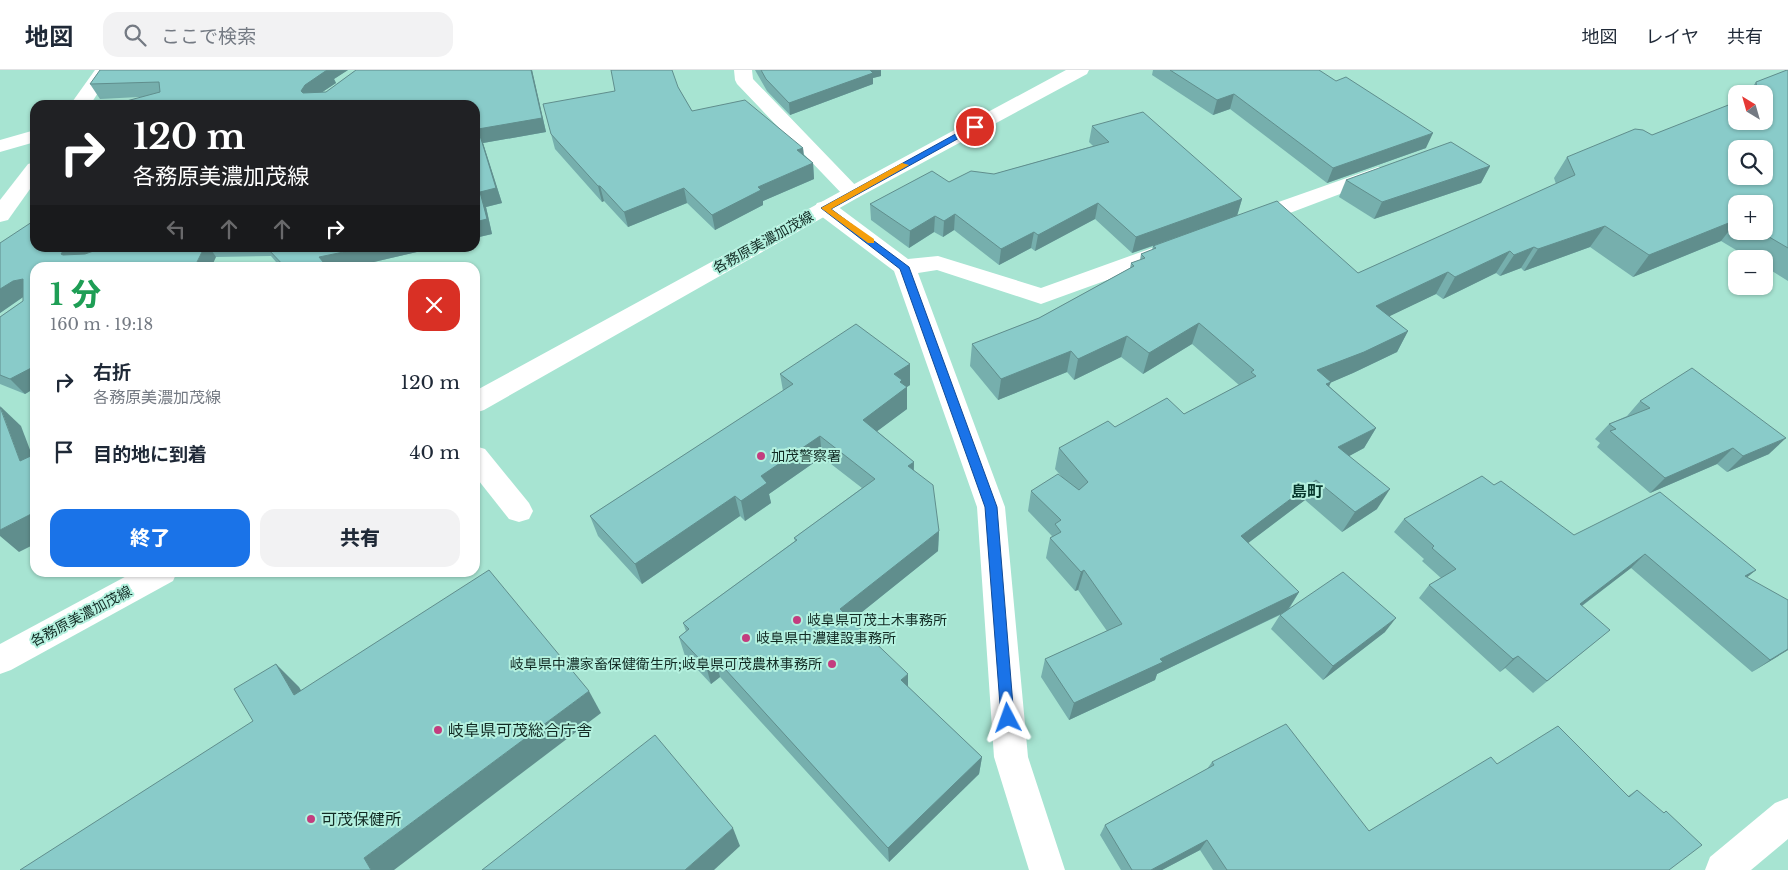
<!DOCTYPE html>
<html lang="ja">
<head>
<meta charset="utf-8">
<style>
  :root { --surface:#fff; --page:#f2f2f3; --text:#1f2937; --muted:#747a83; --line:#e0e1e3; --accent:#1a73e8 }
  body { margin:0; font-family:"Libre Baskerville","Noto Sans JP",serif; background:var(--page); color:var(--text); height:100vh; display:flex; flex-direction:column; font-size:19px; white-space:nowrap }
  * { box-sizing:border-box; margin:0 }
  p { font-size:16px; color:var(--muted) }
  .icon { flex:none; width:28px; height:28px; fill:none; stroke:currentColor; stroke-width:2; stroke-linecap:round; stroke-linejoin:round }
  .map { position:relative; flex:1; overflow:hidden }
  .details { position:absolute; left:30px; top:192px; width:450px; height:315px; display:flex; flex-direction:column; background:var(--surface); border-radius:15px; box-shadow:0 1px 4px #0004 }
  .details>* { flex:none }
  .hud { position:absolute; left:30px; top:30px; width:450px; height:152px; border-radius:15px; box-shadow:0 1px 4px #0004; background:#202124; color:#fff; overflow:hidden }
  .needle { width:32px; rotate:323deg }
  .controls { position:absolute; left:1728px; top:15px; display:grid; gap:10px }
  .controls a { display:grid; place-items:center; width:45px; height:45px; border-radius:10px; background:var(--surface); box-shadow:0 1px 4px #0004; font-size:25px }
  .pin { position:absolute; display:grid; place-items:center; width:42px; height:42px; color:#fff; margin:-21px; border:2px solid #fff; border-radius:50%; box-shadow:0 1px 5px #0007 }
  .me { position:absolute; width:55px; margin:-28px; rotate:356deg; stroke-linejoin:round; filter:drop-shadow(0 0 4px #0008) }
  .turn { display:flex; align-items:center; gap:18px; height:105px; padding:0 20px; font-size:22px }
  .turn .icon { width:65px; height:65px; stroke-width:2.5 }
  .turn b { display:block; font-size:35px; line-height:42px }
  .lanes { display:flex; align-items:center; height:48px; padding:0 20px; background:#0003; justify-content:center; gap:25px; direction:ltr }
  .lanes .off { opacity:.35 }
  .round { display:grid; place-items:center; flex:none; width:52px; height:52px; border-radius:15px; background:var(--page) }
  .head { display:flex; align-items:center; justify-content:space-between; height:85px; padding:0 20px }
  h1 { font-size:30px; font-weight:800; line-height:38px; color:#1e9e55 }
  .primary-button { display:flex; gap:10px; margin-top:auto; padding:10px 20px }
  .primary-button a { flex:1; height:58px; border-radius:15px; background:var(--accent); color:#fff; font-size:20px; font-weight:800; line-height:58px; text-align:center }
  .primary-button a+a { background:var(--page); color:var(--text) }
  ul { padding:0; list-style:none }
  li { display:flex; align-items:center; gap:15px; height:70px; padding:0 20px }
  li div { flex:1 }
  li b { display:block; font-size:19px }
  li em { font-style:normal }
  header { display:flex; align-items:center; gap:30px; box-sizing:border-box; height:70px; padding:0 25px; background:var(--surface); border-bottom:1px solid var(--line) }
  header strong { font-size:24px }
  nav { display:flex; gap:28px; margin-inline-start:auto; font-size:18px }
  .search { width:350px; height:45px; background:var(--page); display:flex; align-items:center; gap:12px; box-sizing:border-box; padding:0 18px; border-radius:15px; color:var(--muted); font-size:19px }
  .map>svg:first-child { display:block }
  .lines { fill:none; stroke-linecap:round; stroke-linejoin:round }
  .minor { fill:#fff; fill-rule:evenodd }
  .secondary { fill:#fff; fill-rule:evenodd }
  .wall { fill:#76afad; fill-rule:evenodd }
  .shaded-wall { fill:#608e8d }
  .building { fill:#89cbc9; stroke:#608e8d; fill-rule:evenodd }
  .route { fill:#1a73e8; stroke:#114b97 }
  .slow { fill:#f59e0b }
  .poi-dot { fill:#c33d7f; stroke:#b4f1df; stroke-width:2 }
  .labels { text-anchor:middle; stroke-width:4; stroke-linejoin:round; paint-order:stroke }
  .street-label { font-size:14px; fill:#122b24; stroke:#b4f1df }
  .poi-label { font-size:14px; fill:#122b24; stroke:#b4f1df; text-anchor:start }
  .quarter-label { font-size:16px; font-weight:bold; fill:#06372c; stroke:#b4f1df }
  .near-poi-label { font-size:16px; fill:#122b24; stroke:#b4f1df; text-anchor:start }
</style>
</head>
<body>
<header>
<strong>地図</strong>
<div class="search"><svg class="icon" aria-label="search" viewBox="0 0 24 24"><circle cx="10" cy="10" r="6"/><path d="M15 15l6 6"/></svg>ここで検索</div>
<nav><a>地図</a><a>レイヤ</a><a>共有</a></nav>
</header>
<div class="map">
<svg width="1788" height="800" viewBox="0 0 1788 800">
  <rect width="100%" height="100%" fill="#a7e4d2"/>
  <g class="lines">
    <g class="minor">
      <polygon points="95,0 113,0 90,35 70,35"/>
      <polygon points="734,0 752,0 753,9 859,119 863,123 859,127 852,129 845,127 737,14 735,10"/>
      <polygon points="35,60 35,72 0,82 0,70"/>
      <polygon points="35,92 35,112 8,150 0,152 0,130 28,94"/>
      <polygon points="1378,97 1385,99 1388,103 1385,107 1258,155 1250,157 1242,155 1239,150 1242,145"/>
      <polygon points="825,131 833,133 908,189 938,186 1041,218 1166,173 1174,171 1182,173 1185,178 1182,183 1041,234 937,200 918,203 1005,437 1028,687 1065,800 1029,800 994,687 977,437 894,201 817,143 814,138 817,133"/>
      <polygon points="475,376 485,379 529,433 533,441 529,449 519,452 509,449 475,406"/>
      <polygon points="1788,728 1788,769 1751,800 1705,800 1710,787 1775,733"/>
    </g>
    <g class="secondary">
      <polygon points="1066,0 1089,0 1087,4 859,127 484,340 475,343 475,321 845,119"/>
      <polygon points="134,502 177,502 173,511 11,600 0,604 0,574"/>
    </g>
  </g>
  <g class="wall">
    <polygon points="100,0 348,0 334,9 336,13 322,22 326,22 356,0 532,0 546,62 483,73 502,133 486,137 492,164 475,168 475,35 139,27 100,29 90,14"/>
    <polygon points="755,0 881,0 881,6 873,8 873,14 790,45 767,21"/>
    <polygon points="1153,0 1319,0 1426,78 1327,113 1230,39 1213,45 1152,5"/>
    <path d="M1788,0v211l-24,-15v-7h-13l-30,-18 -88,36 -43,-30 -66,24 -3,-3 -21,8 -4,-3 -53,26 -7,-5 -47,22 19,15 -11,21 -44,21 -22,9 -2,4 47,42 -12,20 -15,8 28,53 -35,23 -37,-32 -57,43 51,49 -10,17 96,23 -62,48 -52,-51 9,-14 -123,59 -2,6 -86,40 -28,-43 4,-18 62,-28 -29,-41 -3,1 -29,-33 4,-20 2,-2 -24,-25 3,-20 31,-14 -7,-8 4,-21 56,-21 69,-13 55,-29 -47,-41 -49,30 -22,-17 -47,23 -7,-8 -69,28 -28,-34 2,-22 67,-26 91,-50 1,-5 9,-3 1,-6 11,-4 1,-4 -21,7 -37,-34 -60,32 -4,-3 -32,17 -45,-35 -11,7 -9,-5 -25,16 -38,-28 -1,-16 79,-22 45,-8 99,-28 -4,-4 3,-16 150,73 -5,16 121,58 198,-89 -2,-6 13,-21 85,-22 112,-41h-17l9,-12zM1736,134l28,27h-28z"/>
    <polygon points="678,17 692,41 803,78 804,85 813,93 814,109 763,131 763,135 715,160 687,133 628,157 604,131 602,132 555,79 551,64"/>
    <polygon points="1490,96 1481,113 1374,149 1339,127 1346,110"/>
    <polygon points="0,173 35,178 97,178 91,182 102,178 434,178 348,198 281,198 271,186 216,187 35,198 35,318 25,324 0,314 0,247 23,231 23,227 0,243"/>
    <polygon points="910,294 910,315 907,317 907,339 877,361 914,392 914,400 939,461 938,481 852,550 908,617 982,687 979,704 889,792 720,607 711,614 685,586 679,567 686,561 683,553 795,471 794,468 862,418 822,387 769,424 771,433 745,451 740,446 642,514 598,466 590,446 783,321 780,304"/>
    <polygon points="1640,331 1769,384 1727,402 1717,394 1650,423 1597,377 1600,373 1595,369 1609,354 1627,346"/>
    <polygon points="1494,415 1574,465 1756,500 1747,507 1788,580 1752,602 1631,498 1582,536 1595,572 1533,623 1505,598 1500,602 1419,528 1429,515 1441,508 1422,491 1424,489 1394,462 1404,449"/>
    <polygon points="1212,692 1369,761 1497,694 1628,726 1637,720 1669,800 1213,800 1200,780 1162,800 1121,800 1100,765 1105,755 1207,699"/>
  </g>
  <g class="shaded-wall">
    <polygon points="323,0 348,0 334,9 336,13 312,29 301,21 305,15"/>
    <polygon points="531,0 532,0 546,62 483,73 502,133 486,137 492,164 475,168 475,152 480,122 478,59"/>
    <polygon points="869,0 881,0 881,6 873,8 873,14 790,45 789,33"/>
    <polygon points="1234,24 1230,39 1213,45 1217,30"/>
    <polygon points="1433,63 1426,78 1327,113 1333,98"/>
    <polygon points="803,78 804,93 797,80"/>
    <polygon points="813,93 814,109 763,131 763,135 715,160 712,145 758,117"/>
    <polygon points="1490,96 1481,113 1374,149 1382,132"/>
    <polygon points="598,116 600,116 604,131 602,132"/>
    <polygon points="684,118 687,133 628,157 624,142"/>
    <polygon points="1242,129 1237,146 1132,183 1136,167"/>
    <polygon points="1098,133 1095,149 1035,181 1038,165"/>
    <polygon points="955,144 954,160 943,167 944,151"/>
    <polygon points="935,146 934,162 909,178 910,161"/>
    <polygon points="1736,150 1736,152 1721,171 1633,207 1649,185"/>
    <polygon points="1605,156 1590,177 1524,201 1538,179"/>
    <polygon points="1034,162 1031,178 999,195 1001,179"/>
    <polygon points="1534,177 1521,198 1500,206 1514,185"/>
    <polygon points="65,178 97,178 77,191 74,198 61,184"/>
    <polygon points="204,178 210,178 216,187 211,198 194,198"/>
    <polygon points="363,178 434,178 348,198 325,198 319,187"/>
    <polygon points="1510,181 1496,203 1443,229 1455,207"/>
    <polygon points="1448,202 1436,224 1365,258 1376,236"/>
    <polygon points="23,209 26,225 0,243 0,219 13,211"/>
    <polygon points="1199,253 1192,274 1143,304 1149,283"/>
    <polygon points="1408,261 1397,282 1353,303 1330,313 1331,312 1321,333 1317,300"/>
    <polygon points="1127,266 1121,287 1074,310 1078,289"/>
    <polygon points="1071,281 1067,302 998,330 1001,309"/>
    <polygon points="910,294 910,315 902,320 907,317 907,339 864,371 863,350 894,304"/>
    <polygon points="35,296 35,318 25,324 10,309"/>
    <polygon points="0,336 21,356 35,393 20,391"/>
    <polygon points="1376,358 1364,378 1327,398 1338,377"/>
    <polygon points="820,366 822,387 769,424 771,433 745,451 741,431 761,406"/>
    <polygon points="1786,368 1769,384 1727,402 1743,386"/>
    <polygon points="1733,378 1717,394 1650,423 1665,408"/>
    <polygon points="914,392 913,413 908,396"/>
    <polygon points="1316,410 1305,430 1231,486 1241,466"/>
    <polygon points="1390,419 1377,439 1342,462 1355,442"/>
    <polygon points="735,426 740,446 642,514 635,494"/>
    <polygon points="35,442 35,474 19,482 0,466 0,460"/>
    <polygon points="939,461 938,481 842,558 840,539"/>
    <polygon points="1645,484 1631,498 1567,547 1580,534"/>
    <polygon points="1084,500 1078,520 1075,521 1081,502"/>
    <polygon points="1756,500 1740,513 1745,506"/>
    <polygon points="1299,522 1287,541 1157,604 1155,610 1069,650 1074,633 1160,589"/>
    <polygon points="1396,548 1385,562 1323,610 1333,596"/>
    <polygon points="1788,579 1788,580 1752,602 1770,590"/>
    <polygon points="1518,586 1505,598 1500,602 1513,589"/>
    <polygon points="715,588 720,607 711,614 706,596"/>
    <polygon points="276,594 299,617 317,647 294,625"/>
    <polygon points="908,604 908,622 901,610"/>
    <polygon points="589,621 601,643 394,800 371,800 364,788"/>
    <polygon points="982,687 979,704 889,792 888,778"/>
    <polygon points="733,758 740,776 714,800 685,800"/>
    <polygon points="1207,770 1200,780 1162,800 1151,800"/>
  </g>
  <g class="building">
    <polygon points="100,0 327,0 305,15 301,21 303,23 326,22 356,0 531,0 542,48 478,59 496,118 480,122 487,149 475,152 475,35 118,35 119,33 160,22 159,12 90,14"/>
    <polygon points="611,0 672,0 678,17 692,41 745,30 803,78 797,80 813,93 758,117 761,120 712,145 684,118 624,142 600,116 598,116 551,64 543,34 615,21"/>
    <polygon points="761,0 870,0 873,3 789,33 766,9"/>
    <polygon points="1170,0 1319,0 1336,11 1346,7 1433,63 1333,98 1234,24 1217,30"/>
    <path d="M1787,0h1v178l-29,-17h5v-27h-28v16l-87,35 -44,-29 -67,23 -4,-2 -20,8 -4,-4 -55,26 -7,-5 -72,34 32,25 -44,21 -47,18 14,12 -5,2 50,44 -38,19 52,42 -35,23 -39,-32 -75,56 58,56 -139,67 3,3 -89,41 -29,-44 77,-35 -38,-54 -3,2 -31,-34 11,-6 -6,-8 6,-4 -30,-29 27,-17 21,16 9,-8 -29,-34 49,-27 7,6 52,-29 17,16 72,-38 -5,-4 3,-2 -55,-47 -50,30 -22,-17 -49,23 -7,-8 -70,28 -29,-35 67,-26 95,-52 -3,-3 14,-5 -4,-4 15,-6 -3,-2 124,-45 81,72 217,-98 -8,-18 68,-28 8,1 9,5 84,-33v19h28v-27h-7l-1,-12zM1736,79h28v27h-28z"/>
    <polygon points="1143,42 1242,129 1136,167 1098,133 1038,165 1034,162 1001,179 955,144 944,151 935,146 910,161 870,134 932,101 949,112 971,101 994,104 1109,72 1092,56"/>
    <polygon points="1451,72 1490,96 1382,132 1346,110"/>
    <polygon points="35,150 35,178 65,178 61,184 63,185 85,184 102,178 204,178 194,198 35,198 35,296 10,309 0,305 0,247 23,231 23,209 13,211 0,219 0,173"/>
    <polygon points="267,178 363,178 319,187 328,198 286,198"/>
    <polygon points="856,254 910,294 894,304 902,310 900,312 907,317 863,350 914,392 908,396 933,415 939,461 840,539 908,604 901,610 982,687 888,778 715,588 706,596 679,567 689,559 683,553 797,470 794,468 875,409 820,366 761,406 767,413 741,431 735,426 635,494 590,446 793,314 780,304"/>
    <polygon points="1692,298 1786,368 1743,386 1733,378 1665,408 1610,361 1616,359 1609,354 1650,338 1640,331"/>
    <polygon points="0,337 20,391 35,384 35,442 0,460"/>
    <polygon points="1482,406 1494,415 1501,411 1574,465 1660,422 1756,500 1745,506 1788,530 1788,579 1770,590 1645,484 1580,534 1610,560 1547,611 1518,586 1513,589 1429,515 1456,499 1432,478 1434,476 1404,449"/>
    <polygon points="489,500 589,621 364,788 371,800 20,800 253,651 234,619 276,594 294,625"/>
    <polygon points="1343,502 1396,548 1333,596 1280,545"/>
    <polygon points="1286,654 1369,761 1491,687 1497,694 1558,656 1629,727 1637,720 1664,743 1666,741 1702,775 1669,800 1227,800 1207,770 1151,800 1132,800 1105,755 1214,695 1212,692"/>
    <polygon points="655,665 733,758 685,800 482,800"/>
  </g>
  <polygon class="route" points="972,55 979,57 831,139 909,197 997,437 1014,648 1012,653 1008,655 1003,653 1001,648 985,437 900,199 821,138"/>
  <polygon class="slow" points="902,93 909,95 831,139 874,169 874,173 868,173 821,138"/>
  <g class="poi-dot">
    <circle cx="761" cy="386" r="5"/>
    <circle cx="797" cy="550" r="5"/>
    <circle cx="746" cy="568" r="5"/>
    <circle cx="832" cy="594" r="5"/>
    <circle cx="438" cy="660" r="5"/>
    <circle cx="311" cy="749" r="5"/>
  </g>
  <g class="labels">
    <g class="street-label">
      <text transform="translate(763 172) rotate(-29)" y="5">各務原美濃加茂線</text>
      <text transform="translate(81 546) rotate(-28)" y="5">各務原美濃加茂線</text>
    </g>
    <g class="poi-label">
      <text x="771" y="391">加茂警察署</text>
      <text x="807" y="555">岐阜県可茂土木事務所</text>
      <text x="756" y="573">岐阜県中濃建設事務所</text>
      <text x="822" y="599" text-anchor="end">岐阜県中濃家畜保健衛生所;岐阜県可茂農林事務所</text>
    </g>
    <g class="quarter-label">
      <text x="1307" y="427">島町</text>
    </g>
    <g class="near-poi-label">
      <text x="448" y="666">岐阜県可茂総合庁舎</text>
      <text x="321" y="755">可茂保健所</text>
    </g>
  </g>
</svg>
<div class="controls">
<a><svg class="needle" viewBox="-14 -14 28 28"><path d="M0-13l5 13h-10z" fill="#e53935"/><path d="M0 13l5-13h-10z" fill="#747a83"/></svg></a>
<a><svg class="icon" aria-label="search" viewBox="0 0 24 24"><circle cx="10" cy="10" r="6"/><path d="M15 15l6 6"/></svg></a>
<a>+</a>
<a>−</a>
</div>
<div class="pin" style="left:975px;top:57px;background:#d93025"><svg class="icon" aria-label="arrive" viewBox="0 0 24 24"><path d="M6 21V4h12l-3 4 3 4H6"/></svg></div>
<svg class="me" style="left:1008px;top:648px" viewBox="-20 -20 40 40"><path d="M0-17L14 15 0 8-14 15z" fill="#1a73e8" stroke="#fff" stroke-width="4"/></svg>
<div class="hud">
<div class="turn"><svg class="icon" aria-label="right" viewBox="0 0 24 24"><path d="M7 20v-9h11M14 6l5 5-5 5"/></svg><div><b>120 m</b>各務原美濃加茂線</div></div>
<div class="lanes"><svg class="icon off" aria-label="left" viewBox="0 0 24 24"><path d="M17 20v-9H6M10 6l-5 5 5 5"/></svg><svg class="icon off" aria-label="ahead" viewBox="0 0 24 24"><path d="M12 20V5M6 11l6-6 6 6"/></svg><svg class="icon off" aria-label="ahead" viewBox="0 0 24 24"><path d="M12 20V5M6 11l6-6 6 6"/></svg><svg class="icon" aria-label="right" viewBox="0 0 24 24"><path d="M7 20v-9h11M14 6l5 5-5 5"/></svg></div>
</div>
<section class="details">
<div class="head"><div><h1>1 分</h1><p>160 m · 19:18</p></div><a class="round" style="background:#d93025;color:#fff"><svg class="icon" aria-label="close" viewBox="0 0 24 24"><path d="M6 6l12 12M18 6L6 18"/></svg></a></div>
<ul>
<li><svg class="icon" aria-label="right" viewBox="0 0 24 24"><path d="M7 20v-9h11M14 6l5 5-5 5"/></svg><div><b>右折</b><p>各務原美濃加茂線</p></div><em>120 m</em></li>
<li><svg class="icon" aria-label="arrive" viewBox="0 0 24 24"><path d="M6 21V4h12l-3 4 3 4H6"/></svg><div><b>目的地に到着</b></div><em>40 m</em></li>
</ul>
<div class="primary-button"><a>終了</a><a>共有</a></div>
</section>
</div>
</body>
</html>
